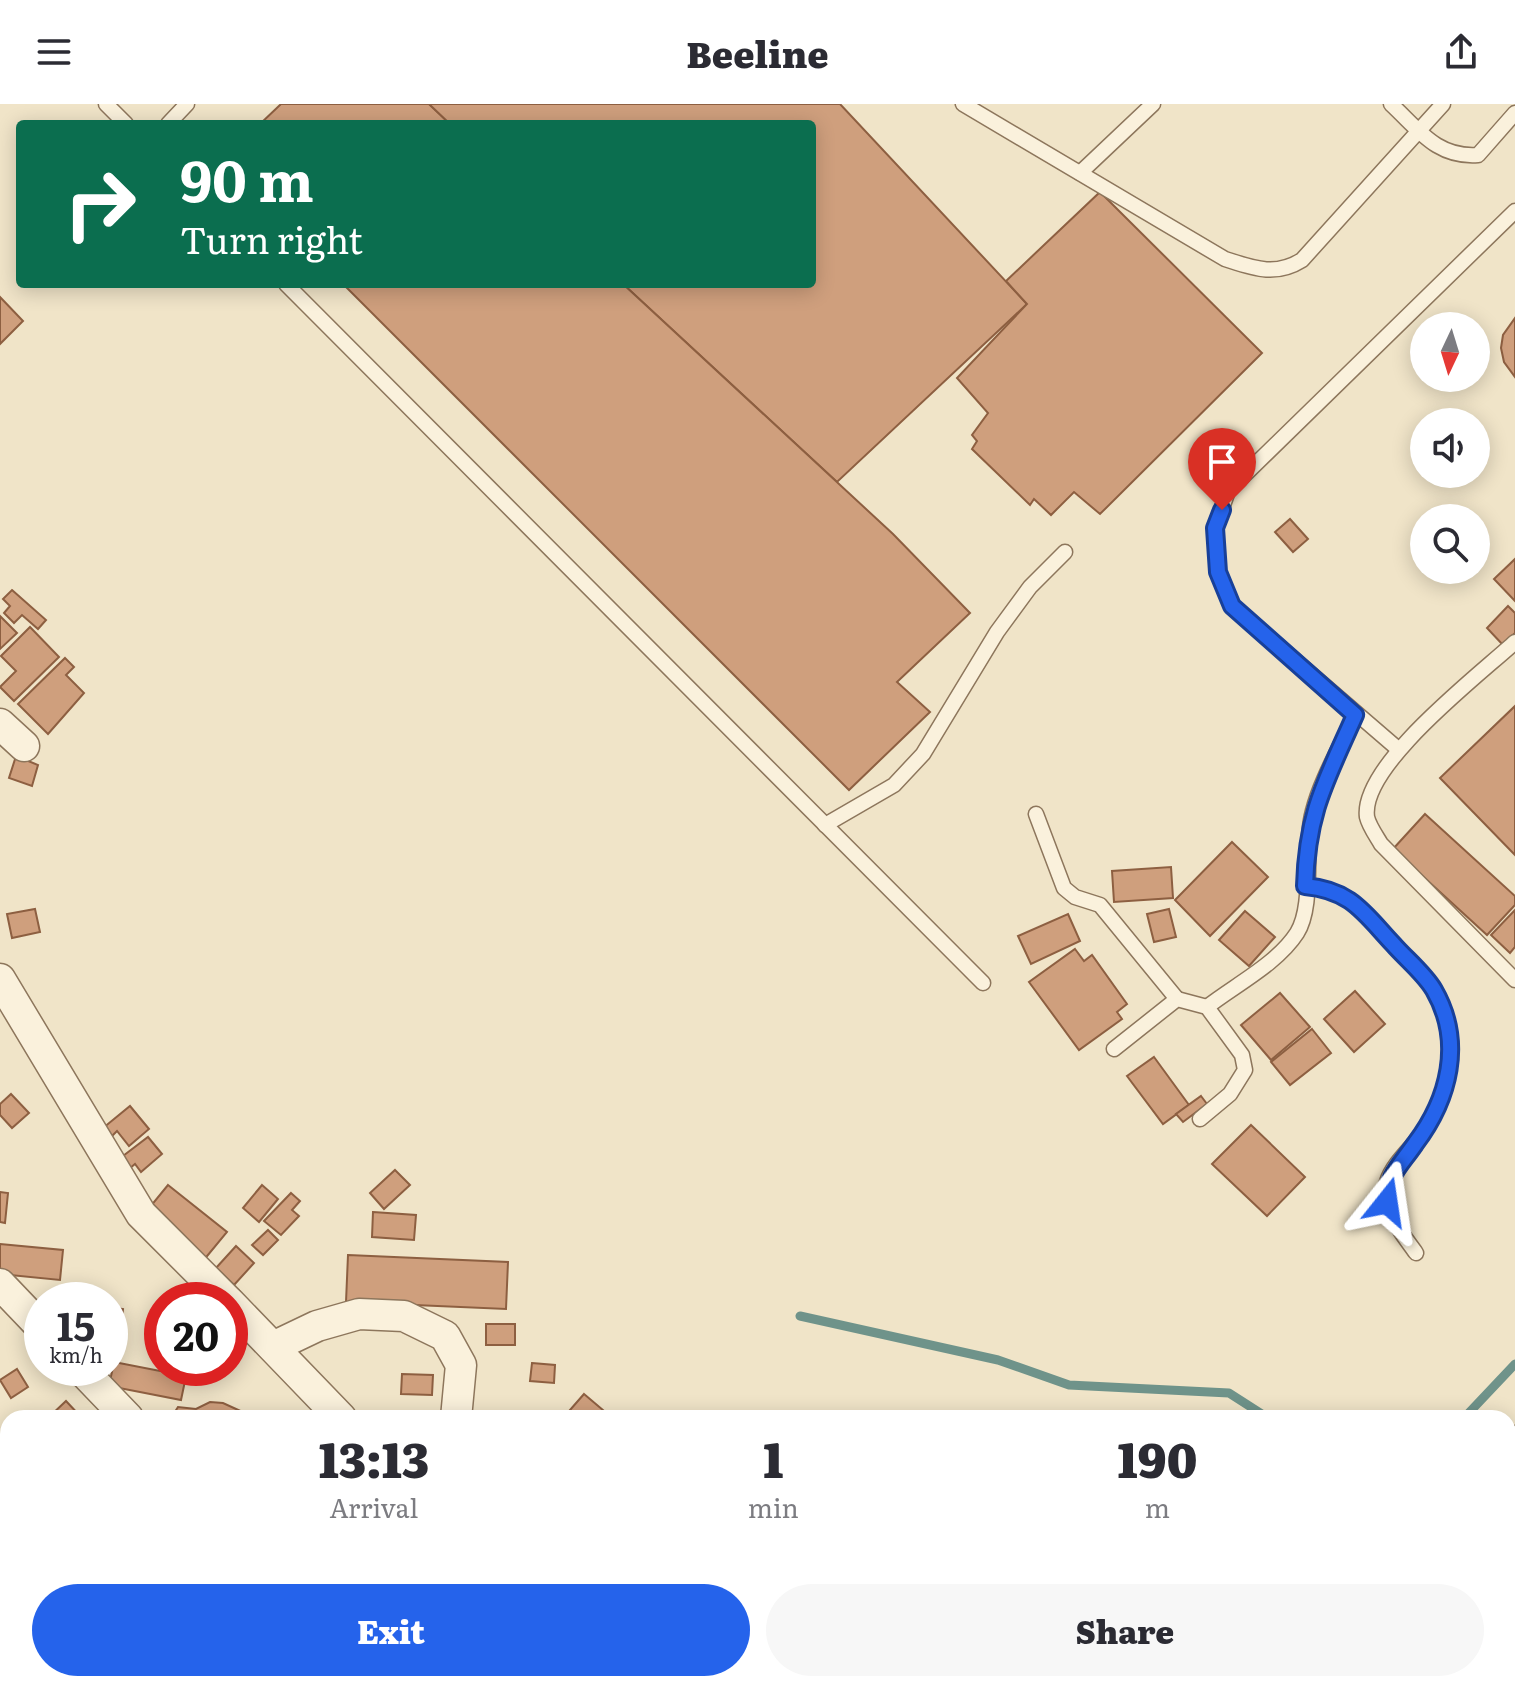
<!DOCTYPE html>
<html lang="en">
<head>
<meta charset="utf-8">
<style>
  :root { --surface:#fff; --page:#f7f7f7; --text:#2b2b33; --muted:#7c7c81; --accent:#2563eb }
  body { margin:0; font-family:Literata,serif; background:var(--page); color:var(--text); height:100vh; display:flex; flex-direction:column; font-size:30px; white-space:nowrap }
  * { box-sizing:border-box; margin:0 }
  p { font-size:26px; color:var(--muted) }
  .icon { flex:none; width:44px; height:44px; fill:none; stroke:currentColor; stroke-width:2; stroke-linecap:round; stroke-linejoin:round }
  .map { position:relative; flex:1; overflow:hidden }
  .details { position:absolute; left:0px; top:1306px; width:1516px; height:282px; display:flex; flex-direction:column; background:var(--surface); border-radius:24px 24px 0 0; box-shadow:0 4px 20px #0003 }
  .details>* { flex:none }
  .banner { position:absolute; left:16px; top:16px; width:800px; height:168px; border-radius:8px; box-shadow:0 4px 20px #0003; background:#0b6e4f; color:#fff; overflow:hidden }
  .needle { width:52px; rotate:184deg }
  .controls { position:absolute; left:1410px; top:208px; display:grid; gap:16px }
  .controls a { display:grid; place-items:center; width:80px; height:80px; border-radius:50%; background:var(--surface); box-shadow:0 4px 20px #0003; font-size:40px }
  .speed { position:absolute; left:24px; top:1178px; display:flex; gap:16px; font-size:40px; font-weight:700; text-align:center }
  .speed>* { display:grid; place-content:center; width:104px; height:104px; border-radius:50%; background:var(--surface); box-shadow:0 4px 20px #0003; line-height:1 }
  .speed small { font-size:20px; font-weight:400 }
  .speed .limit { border:12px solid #d22; background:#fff; color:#111 }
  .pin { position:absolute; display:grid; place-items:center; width:68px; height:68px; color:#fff; margin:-82px -34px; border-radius:50% 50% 50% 0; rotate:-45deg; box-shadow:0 0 8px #0007 }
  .pin .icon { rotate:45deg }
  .me { position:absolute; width:88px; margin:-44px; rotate:15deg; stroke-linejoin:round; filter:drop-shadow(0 0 6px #0008) }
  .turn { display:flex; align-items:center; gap:28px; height:168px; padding:0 32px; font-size:36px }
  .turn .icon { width:104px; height:104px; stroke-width:2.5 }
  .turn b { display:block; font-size:56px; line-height:68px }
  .eta { display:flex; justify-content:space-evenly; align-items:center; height:136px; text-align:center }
  .eta b { font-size:48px; font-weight:800; line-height:56px }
  .primary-button { display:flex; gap:16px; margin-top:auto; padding:16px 32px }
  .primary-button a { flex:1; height:92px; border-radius:48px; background:var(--accent); color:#fff; font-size:32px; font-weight:800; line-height:92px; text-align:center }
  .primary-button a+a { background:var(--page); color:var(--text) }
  header { display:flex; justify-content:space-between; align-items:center; height:104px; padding:0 32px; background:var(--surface); font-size:36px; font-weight:800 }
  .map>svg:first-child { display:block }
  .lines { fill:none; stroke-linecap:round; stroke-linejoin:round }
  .stream { stroke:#6f938a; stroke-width:9 }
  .building { fill:#cf9f7d; stroke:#8d5f41; stroke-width:2 }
  .service-casing { stroke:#8d765c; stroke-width:17 }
  .minor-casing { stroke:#8d765c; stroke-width:33 }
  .tertiary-casing { stroke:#8d765c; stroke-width:41 }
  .path { stroke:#8d765c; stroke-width:5; stroke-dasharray:6 4; stroke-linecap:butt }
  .service { stroke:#faf1dc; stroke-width:14 }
  .minor { stroke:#faf1dc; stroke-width:30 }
  .tertiary { stroke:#faf1dc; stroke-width:38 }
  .route-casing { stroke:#184099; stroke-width:20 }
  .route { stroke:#2563eb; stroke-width:14 }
</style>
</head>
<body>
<header><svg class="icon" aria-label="menu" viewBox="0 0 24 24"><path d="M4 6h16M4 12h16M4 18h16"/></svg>Beeline<svg class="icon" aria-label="share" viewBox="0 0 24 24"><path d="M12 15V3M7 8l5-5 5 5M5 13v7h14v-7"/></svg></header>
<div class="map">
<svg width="1515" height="1587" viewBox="0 0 1515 1587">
  <rect width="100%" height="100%" fill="#f0e4c8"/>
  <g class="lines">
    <g class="stream">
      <polyline points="800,1212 998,1256 1069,1281 1229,1289 1268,1314"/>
      <polyline points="1464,1314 1515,1260"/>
      <polyline points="832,1587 857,1580"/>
    </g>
  </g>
  <g class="building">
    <polygon points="281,0 429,0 450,20 260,20"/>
    <polygon points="429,0 840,0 1027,200 837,378 623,180 812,180 812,20 450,20"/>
    <polygon points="1100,88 1262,249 1100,410 1074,388 1051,411 1034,395 1030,401 972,345 977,337 972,331 988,309 957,274 1027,200 1006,177"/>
    <polygon points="343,180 623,180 893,430 970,509 897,578 930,608 849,686"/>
    <polygon points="0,193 23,217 0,240"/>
    <polygon points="1515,214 1515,273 1504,258 1501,244 1503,231"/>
    <polygon points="1290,415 1308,435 1293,448 1275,428"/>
    <polygon points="1515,455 1515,497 1494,475"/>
    <polygon points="12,486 46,516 38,525 22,511 14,519 4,509 10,502 3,495"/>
    <polygon points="1508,502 1515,509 1515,529 1503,541 1487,524"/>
    <polygon points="0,512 17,529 0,545"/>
    <polygon points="30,523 59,553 14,597 0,583 16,567 1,552"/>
    <polygon points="65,554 74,563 66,571 84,589 48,630 18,600"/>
    <polygon points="1515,602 1515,751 1440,674"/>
    <polygon points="16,652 38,661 32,682 9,674"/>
    <polygon points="1425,710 1515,792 1515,801 1487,831 1393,745"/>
    <polygon points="1232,738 1268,773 1210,832 1175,796"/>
    <polygon points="1171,763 1173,794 1114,798 1112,767"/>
    <polygon points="35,805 40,828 12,834 7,810"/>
    <polygon points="1169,805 1176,833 1154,838 1147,810"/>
    <polygon points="1515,806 1515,843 1510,849 1491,831"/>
    <polygon points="1245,807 1275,833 1249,862 1219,836"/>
    <polygon points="1068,810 1080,837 1031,860 1018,832"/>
    <polygon points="1075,845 1084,857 1092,851 1127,900 1117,908 1122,915 1079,946 1029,878"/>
    <polygon points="1355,887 1385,920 1354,948 1324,915"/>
    <polygon points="1280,889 1310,923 1271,956 1241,921"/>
    <polygon points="1312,925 1331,949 1290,981 1271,958"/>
    <polygon points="1154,953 1189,1001 1163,1020 1127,972"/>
    <polygon points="11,990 29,1009 12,1024 0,1011 0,1000"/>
    <polygon points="1201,992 1207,1000 1183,1018 1176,1010"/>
    <polygon points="130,1002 149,1025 129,1042 117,1027 111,1033 103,1024"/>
    <polygon points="1251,1021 1305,1073 1267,1112 1212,1060"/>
    <polygon points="148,1033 162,1050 141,1068 135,1060 129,1065 119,1055"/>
    <polygon points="395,1066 410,1081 384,1105 370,1089"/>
    <polygon points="168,1081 227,1128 203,1157 145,1109"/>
    <polygon points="262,1081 278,1095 259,1118 243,1104"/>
    <polygon points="0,1088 8,1089 5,1119 0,1118"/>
    <polygon points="291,1089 300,1097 292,1106 299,1112 281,1131 264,1117"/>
    <polygon points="373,1108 416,1111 414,1136 372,1133"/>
    <polygon points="268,1126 278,1136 263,1151 252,1141"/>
    <polygon points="0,1140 63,1146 60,1176 0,1170"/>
    <polygon points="236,1142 254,1159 234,1181 216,1164"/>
    <polygon points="348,1151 508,1158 506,1205 346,1198"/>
    <polygon points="110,1203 123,1205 120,1232 110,1231"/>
    <rect x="486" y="1220" width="29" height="21"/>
    <polygon points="114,1258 186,1272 181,1296 109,1282"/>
    <polygon points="532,1259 555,1261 554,1279 530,1277"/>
    <polygon points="17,1265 28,1283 11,1294 0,1276"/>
    <polygon points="402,1270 433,1271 432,1291 401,1290"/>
    <polygon points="584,1290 610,1312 608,1314 563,1314"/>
    <polygon points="66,1297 82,1314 48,1314"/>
    <polygon points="210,1298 223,1299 247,1310 247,1314 171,1314 178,1303 196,1305"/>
    <polygon points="8,1333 8,1380 0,1388 0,1341"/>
    <polygon points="141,1580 214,1580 207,1587 148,1587"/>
  </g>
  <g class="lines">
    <defs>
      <g id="service">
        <polyline points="106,0 126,20"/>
        <path d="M963,0l262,155c28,9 50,18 77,1l141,-156"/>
        <path d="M1391,0c28,26 46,54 87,51l37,-42"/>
        <polyline points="168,20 187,0"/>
        <polyline points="1080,69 1153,0"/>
        <polyline points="286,180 983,879"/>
        <path d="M1515,538c-37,34 -155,124 -148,175 2,9 10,20 14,27l134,136"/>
        <polyline points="1398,645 1232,502 1218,468 1215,424 1228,387 1515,107"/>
        <polyline points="1036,710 1064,784 1075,793 1100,801 1177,895"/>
        <polyline points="825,721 894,681 923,650 997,528 1030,483 1065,448"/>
        <path d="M1305,782c45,3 60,27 88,58 13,14 31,29 41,46 25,43 20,96 -8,138 -11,17 -33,34 -39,54 -7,27 15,51 29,71"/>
        <path d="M1207,903c28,-22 70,-43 90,-74 18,-29 6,-86 16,-122 8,-32 28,-65 42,-96"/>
        <polyline points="1114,945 1177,895 1207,903 1242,951 1245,966 1230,990 1200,1015"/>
      </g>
      <g id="minor">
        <polyline points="0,620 24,642"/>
        <polyline points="0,875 141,1110 227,1196"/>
        <polyline points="0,1180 42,1224"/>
        <polyline points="230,1199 341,1314"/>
        <polyline points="273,1243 317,1222 359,1210 404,1212 445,1232 461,1261 456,1314"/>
        <polyline points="80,1264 128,1314"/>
        <polyline points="628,1580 635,1587"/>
      </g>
      <g id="tertiary">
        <polyline points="1508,1348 1515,1341"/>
        <polyline points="1296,1587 1302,1580"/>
      </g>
    </defs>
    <use href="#service" class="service-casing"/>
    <use href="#minor" class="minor-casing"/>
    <use href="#tertiary" class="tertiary-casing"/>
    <polyline class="path" points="1121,1587 1134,1580"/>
    <use href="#service" class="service"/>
    <use href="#minor" class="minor"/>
    <use href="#tertiary" class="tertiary"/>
  </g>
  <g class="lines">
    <defs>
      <path id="route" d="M1222,406l-7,18 3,44 14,34 123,109c-29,66 -48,97 -50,171 46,4 59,27 88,58 13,15 31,29 41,46 30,52 15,109 -19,154 -15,22 -28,31 -28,58"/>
    </defs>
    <use href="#route" class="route-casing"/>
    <use href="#route" class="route"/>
  </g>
</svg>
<div class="controls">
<a><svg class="needle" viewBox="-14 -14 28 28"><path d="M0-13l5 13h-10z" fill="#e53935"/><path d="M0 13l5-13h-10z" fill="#7c7c81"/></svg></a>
<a><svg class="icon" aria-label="sound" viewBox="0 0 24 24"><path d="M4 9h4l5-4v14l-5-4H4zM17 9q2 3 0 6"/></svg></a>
<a><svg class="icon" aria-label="search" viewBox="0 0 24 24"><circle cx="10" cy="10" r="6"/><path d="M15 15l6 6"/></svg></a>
</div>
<div class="speed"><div>15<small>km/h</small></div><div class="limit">20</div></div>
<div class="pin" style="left:1222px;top:406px;background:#d93025"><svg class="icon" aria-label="arrive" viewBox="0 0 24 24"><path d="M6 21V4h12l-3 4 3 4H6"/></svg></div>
<svg class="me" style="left:1387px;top:1098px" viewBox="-20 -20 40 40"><path d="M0-17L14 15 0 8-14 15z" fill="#2563eb" stroke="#fff" stroke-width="4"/></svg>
<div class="banner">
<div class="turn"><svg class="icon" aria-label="right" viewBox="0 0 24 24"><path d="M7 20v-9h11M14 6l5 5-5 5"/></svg><div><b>90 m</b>Turn right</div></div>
</div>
<section class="details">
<div class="eta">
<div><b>13:13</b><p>Arrival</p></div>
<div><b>1</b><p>min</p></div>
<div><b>190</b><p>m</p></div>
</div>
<div class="primary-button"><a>Exit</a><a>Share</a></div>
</section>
</div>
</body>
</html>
